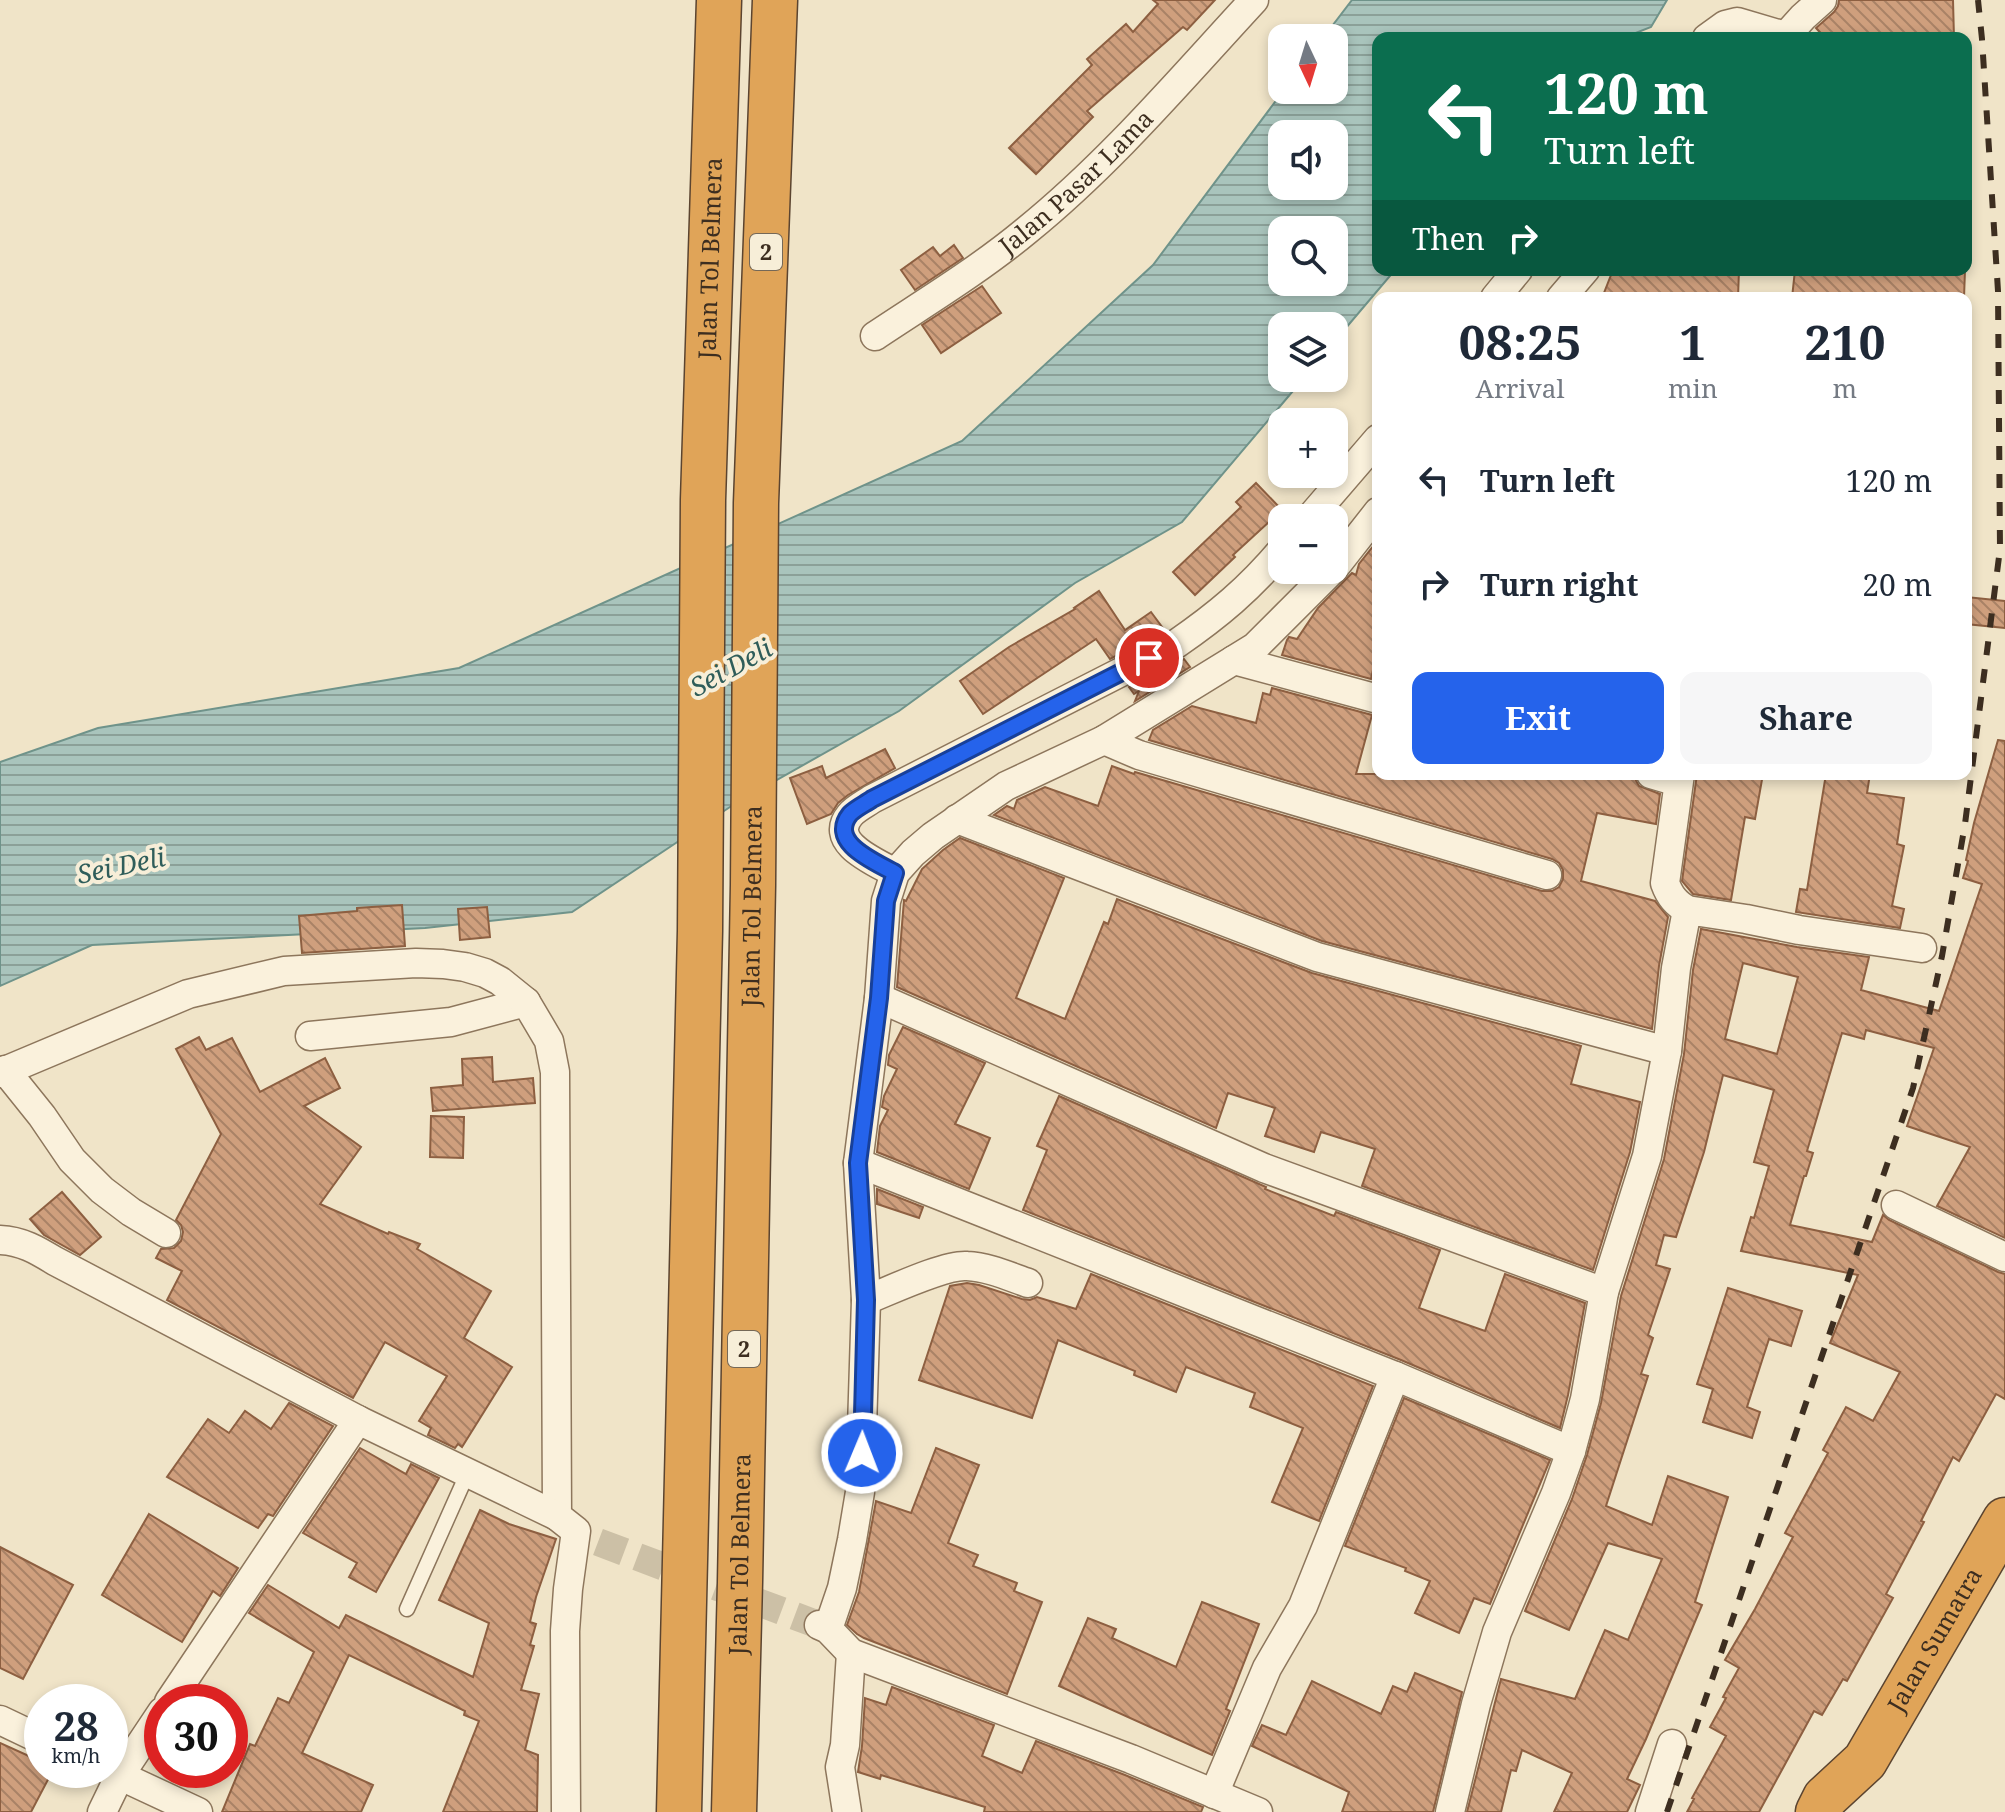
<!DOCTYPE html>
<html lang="en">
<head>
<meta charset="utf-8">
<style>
  :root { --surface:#fff; --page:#f6f6f7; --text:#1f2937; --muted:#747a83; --accent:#2563eb }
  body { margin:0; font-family:"Noto Serif",serif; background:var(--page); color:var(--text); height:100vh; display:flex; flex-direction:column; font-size:30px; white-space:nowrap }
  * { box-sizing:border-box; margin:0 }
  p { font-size:26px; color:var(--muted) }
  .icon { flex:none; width:44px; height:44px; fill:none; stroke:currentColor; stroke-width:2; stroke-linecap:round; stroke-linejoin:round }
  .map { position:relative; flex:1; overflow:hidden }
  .drawer { position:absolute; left:1372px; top:292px; width:600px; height:488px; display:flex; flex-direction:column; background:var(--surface); border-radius:16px; box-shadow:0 4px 12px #0003 }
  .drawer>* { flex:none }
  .top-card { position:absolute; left:1372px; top:32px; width:600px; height:244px; border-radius:16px; box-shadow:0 4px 12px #0003; background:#0b6e4f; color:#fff; overflow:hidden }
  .needle { width:52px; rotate:176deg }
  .buttons { position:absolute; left:1268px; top:24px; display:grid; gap:16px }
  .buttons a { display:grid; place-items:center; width:80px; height:80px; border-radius:16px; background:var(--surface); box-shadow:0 4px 12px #0003; font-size:40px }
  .speed { position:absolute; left:24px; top:1684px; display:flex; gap:16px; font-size:40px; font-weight:700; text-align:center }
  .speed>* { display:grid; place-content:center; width:104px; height:104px; border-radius:50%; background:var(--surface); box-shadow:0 4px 12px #0003; line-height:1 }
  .speed small { font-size:20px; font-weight:400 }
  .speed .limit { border:12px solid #d22; background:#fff; color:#111 }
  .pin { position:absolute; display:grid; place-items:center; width:68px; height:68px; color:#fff; margin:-34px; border:4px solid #fff; border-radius:50%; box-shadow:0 2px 8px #0007 }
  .me { position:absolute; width:88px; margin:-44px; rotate:1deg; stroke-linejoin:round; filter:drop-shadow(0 0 6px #0008) }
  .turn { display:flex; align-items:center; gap:28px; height:168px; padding:0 40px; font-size:36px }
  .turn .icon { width:104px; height:104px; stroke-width:2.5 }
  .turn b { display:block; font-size:56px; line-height:68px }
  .then { display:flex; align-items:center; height:76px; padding:0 40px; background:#0003; gap:16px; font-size:30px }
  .eta { display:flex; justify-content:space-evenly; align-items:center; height:136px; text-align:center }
  .eta b { font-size:48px; font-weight:700; line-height:56px }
  .cta { display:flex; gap:16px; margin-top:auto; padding:16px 40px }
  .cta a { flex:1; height:92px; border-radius:16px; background:var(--accent); color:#fff; font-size:32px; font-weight:700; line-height:92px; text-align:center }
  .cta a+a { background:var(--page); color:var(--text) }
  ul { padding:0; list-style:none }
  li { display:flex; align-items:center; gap:24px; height:104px; padding:0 40px }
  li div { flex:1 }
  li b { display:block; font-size:30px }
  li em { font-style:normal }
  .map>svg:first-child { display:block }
  .water { fill:url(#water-rules); stroke:#6f938a; stroke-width:2; fill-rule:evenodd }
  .building { fill:url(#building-back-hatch); stroke:#8d5f41; stroke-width:2; fill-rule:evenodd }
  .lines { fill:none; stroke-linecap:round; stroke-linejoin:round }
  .street-tunnel { stroke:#ccc0a6; stroke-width:28; stroke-dasharray:28 14; stroke-linecap:butt }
  .lane-casing { stroke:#8d765c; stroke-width:17 }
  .street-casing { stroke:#8d765c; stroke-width:31 }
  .highway-casing { stroke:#5b4430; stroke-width:47 }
  .lane { stroke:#faf1dc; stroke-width:14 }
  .street { stroke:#faf1dc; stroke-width:28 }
  .highway { stroke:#e0a458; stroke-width:44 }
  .rail { stroke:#3d2e20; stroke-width:6; stroke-dasharray:14 14; stroke-linecap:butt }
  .route-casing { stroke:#184099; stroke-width:20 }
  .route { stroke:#2563eb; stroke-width:14 }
  .labels { text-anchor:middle; stroke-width:8; stroke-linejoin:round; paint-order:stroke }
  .shield { fill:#f7eed8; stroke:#756857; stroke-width:2 }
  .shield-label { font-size:22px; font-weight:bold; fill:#3d2e20 }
  .street-label { font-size:24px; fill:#3d2e20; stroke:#f7eed8 }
  .water-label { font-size:26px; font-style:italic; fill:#2f5d5a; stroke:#f7eed8 }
</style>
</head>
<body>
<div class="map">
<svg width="2005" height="1812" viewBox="0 0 2005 1812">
  <defs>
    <pattern id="water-rules" width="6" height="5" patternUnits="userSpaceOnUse" patternTransform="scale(2)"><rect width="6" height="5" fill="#a9c4bc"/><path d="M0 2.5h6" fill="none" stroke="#8ba098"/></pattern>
    <pattern id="building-back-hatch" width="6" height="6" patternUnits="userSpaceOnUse" patternTransform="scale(2)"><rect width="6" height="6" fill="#cf9f7d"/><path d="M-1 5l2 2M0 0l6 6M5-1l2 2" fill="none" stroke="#a98266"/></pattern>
  </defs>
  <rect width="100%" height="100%" fill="#f0e4c8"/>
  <path class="water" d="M1352,0h315l-16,27 -28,11h-245v232h17l-61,72v-16h-52v52h22l-122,144 -107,61 -176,128 -163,92 -164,109 -147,16 -333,17 -92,41v-224l98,-34 361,-60 503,-227 191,-176 131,-175h50v-52h-11zM1282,134h52v52h-52zM1282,230h52v52h-52z"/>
  <g class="building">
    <polygon points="1153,0 1215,0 1187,30 1183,27 1087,111 1093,117 1036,174 1009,148 1092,65 1087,59 1126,24 1133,32 1158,4"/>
    <polygon points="1839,0 1953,0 1954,38 1825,38 1816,28 1834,12 1838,6"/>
    <polygon points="954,245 963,258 915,290 901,270 933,247 940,256"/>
    <polygon points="1613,270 1739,270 1738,298 1602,298"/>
    <polygon points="1795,270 1965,270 1964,298 1792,298"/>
    <polygon points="982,286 1001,313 941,353 922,325"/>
    <polygon points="1256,483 1282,510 1233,555 1235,557 1195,595 1173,572 1241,507 1236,502"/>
    <polygon points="1378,540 1378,647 1371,679 1282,655 1287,640 1289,637 1297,639 1318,608 1352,573 1356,575 1359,564"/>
    <polygon points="1099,591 1125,630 1151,612 1165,631 1110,659 1096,639 983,714 960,681 1009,647 1075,609 1074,608"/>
    <polygon points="1966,597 2005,601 2005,628 1966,624"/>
    <polygon points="1184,659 1190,667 1135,701 1139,691 1134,694 1129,687"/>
    <polygon points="1272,688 1372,715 1356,774 1634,774 1635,779 1639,786 1660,794 1656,824 1597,813 1581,881 1655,901 1668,917 1659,966 1652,1029 1322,941 994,815 1007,806 1014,809 1017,800 1045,787 1098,806 1112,766 1134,774 1135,772 1542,891 1552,891 1559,887 1563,879 1563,870 1559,863 1552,859 1149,740 1153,730 1192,706 1256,723 1263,693 1270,695"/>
    <path d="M1998,740l7,1v497l-68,-32 33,-59 -63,-21 27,-78 -68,-18 -2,9 -22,-6 -35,118 6,2 -7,23h-2l-14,49 82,17 11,-27 6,5 109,52 7,2v125l-9,-5 -37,67 -6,-4 -32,64 3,1 -38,72 7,4 -46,83 -4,-2 -21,36 -8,-4 -55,101h-72l7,-13 -2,-1 34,-62 -16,-9 16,-29 -3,-1 16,-29 -14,-8 30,-51 38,-72 -8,-4 43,-80 -5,-3 23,-43 27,14 27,-49 -70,-29 28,-68 -117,-24 10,-34 3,1 15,-52 -15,-4 20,-72 -51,-15 -19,77 -28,85 -12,-2 -8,30 14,4 -22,66 5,3 -12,36 7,2 -42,130 46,19 16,-49 60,21 -33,105 7,3 -56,134 -19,40 13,6 -13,27h-73l18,-39 -50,-23 -6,21 -5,-1 -10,42h-34l34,-133 74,20 30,-69 23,10 34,-81 -54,-16 -39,87 -44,-19 47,-112 15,-44 14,-52 20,-107 43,-137 20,-105 9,-84 8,-41 96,18 72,10 -8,33 78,21 43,-127 -19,-6 5,-17 -2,-1 8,-37zM1743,963l55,14 -21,77 -52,-15z"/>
    <polygon points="885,749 895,768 848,795 838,803 831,814 807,824 790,778 822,766 826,778"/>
    <polygon points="1697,774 1763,774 1755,819 1745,817 1731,900 1693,894 1682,881"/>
    <polygon points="1826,774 1870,774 1867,793 1904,798 1897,844 1904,846 1892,906 1904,909 1900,928 1796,912 1800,889 1807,890"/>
    <polygon points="960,838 1064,878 1016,998 1065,1019 1104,922 1108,924 1117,899 1312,973 1581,1046 1571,1084 1640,1102 1630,1152 1593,1270 1362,1186 1375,1149 1321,1132 1314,1152 1265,1136 1275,1108 1228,1093 1216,1128 897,987 904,900 906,901 922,869 943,850"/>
    <polygon points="402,905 405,946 302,953 299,916 357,911 357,908"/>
    <polygon points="487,907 490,937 460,940 458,909"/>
    <polygon points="903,1027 985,1063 955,1124 990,1138 969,1189 877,1152 880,1126 888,1110 882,1107 884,1096 897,1069 888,1065 889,1055"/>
    <polygon points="199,1037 206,1050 232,1038 260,1092 325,1058 340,1088 304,1106 361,1147 320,1204 388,1234 389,1232 420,1244 417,1249 491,1291 464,1338 512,1367 462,1447 458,1444 455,1448 428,1435 431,1428 419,1421 447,1376 385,1342 353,1398 167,1300 182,1271 156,1258 161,1249 174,1248 181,1241 183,1232 181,1225 176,1220 221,1134 176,1049"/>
    <polygon points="492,1057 493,1082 533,1078 535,1103 433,1111 431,1088 463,1085 462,1059"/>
    <polygon points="1059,1096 1266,1187 1265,1189 1334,1216 1336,1212 1440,1250 1419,1308 1485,1331 1505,1274 1585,1303 1568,1395 1560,1428 1401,1360 1023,1210 1047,1150 1037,1146"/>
    <polygon points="431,1116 464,1117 463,1158 430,1157"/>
    <polygon points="877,1189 923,1207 919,1218 877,1204"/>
    <polygon points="62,1192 101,1237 80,1255 44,1235 30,1219"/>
    <polygon points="1091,1274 1373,1386 1319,1521 1272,1502 1303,1428 1250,1407 1255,1393 1186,1367 1176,1392 1134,1375 1135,1371 1058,1340 1032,1418 919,1380 950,1286 967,1283 979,1285 1022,1299 1030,1300 1037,1297 1076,1309"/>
    <polygon points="1728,1288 1802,1311 1791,1346 1769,1339 1747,1407 1760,1412 1752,1438 1703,1422 1713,1389 1697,1384"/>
    <polygon points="1404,1398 1550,1460 1490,1604 1474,1598 1459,1633 1415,1613 1430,1581 1405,1571 1406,1568 1345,1546"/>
    <polygon points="289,1403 333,1426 273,1516 268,1514 258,1528 167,1477 208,1419 229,1433 245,1411 271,1429"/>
    <polygon points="360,1448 406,1474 411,1464 439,1478 376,1592 349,1577 357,1563 303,1533"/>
    <polygon points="936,1448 979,1465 948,1543 978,1555 973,1566 1017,1583 1014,1591 1042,1602 1007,1694 864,1638 857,1634 847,1625 859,1592 876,1501 911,1513"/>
    <polygon points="480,1510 509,1524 556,1539 536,1597 530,1622 536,1624 530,1645 534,1646 521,1690 539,1694 525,1750 538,1755 537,1812 443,1812 479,1721 464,1715 465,1711 349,1655 302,1753 373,1785 361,1812 222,1812 250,1744 255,1746 278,1698 289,1703 314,1652 249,1613 268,1585 339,1628 346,1615 473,1677 489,1623 439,1600"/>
    <polygon points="149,1514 238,1568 220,1596 213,1591 182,1642 102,1595"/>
    <polygon points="0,1547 73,1585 23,1679 0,1668"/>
    <polygon points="1202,1602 1259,1624 1226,1709 1230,1711 1212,1755 1059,1686 1088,1618 1116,1629 1112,1638 1176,1667"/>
    <polygon points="1415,1673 1462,1692 1433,1812 1342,1812 1349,1792 1252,1746 1262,1725 1286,1735 1312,1681 1381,1714 1393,1686 1407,1692"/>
    <polygon points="892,1687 994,1725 982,1756 1022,1773 1036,1741 1125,1775 1203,1807 1201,1812 984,1812 985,1807 881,1775 880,1779 858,1772 862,1746 865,1698 886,1705"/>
    <polygon points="0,1743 42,1762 42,1770 53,1770 31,1812 0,1812"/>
  </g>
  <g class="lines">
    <polyline class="street-tunnel" points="598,1542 819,1625"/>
    <defs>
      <polyline id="lane" points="407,1609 468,1472"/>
      <g id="street">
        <polyline points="1707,38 1725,25 1737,22 1785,36"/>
        <polyline points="1784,38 1803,17 1822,0"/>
        <polyline points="1495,298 1518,270"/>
        <polyline points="1561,298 1585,270"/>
        <path id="s1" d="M875,336c51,-34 104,-66 151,-105 84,-68 155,-152 228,-231"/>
        <polyline points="1310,518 1378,439"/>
        <polyline points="1334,568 1378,512"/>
        <polyline points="1234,660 1378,699"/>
        <polyline points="1104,740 1139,755 1547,875"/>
        <polyline points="1651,774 1678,782"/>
        <path d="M1680,774l-15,109c5,14 11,20 22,27"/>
        <polyline points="957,819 1317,957 1667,1051"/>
        <path d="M895,873c-19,-11 -68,-30 -45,-58 6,-7 15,-11 22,-16l304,-155c42,-29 73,-55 106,-94"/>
        <polyline points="879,998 1264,1168 1604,1292"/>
        <polyline points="310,1036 451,1022 526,1002"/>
        <polyline points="5,1070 42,1116 72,1160 102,1190 131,1212 166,1233"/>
        <polyline points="0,1073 188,994 284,971 416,963 443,964 465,967 485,973 500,981 526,1002 549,1041 555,1072 557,1516 576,1531 568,1589 565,1631 566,1812"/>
        <polyline points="858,1163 1395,1376 1571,1451"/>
        <polyline points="1896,1205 2005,1257"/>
        <path d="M0,1240c22,1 37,10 55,21l303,159 199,96"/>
        <path d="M866,1300c23,-9 79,-36 101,-34 21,1 41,10 61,17"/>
        <polyline points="819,1625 828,1629 851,1653 1131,1759 1258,1812"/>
        <polyline points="828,1629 842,1588 852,1540 860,1492 866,1300 858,1163 879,998 886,901 895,873 913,853 933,836 1006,786 1104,740 1255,647 1332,570"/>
        <polyline points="169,1702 358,1420"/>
        <polyline points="0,1720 42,1740"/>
        <polyline points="108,1770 198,1812"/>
        <polyline points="1214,1794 1267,1668 1303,1606 1395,1376"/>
        <polyline points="102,1812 120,1775 162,1712"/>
        <polyline points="847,1812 840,1767 845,1745 851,1653"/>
        <polyline points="1450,1812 1476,1704 1497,1632 1556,1493 1571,1451 1585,1399 1604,1292 1647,1156 1667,1051 1676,968 1687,910 1746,919 1799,930 1922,948"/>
        <polyline points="1650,1812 1672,1744"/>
      </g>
      <g id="highway">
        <path id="s2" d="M679,1812l21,-881 3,-431 16,-500"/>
        <path id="s3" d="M734,1812l6,-230 13,-697 3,-382 19,-503"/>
        <path id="s4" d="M1818,1812l7,-14 40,-37 140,-241"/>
      </g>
    </defs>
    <use href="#lane" class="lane-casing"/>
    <use href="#street" class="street-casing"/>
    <use href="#highway" class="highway-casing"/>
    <use href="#lane" class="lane"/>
    <use href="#street" class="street"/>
    <use href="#highway" class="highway"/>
    <polyline class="rail" points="1667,1812 1913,1088 1942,956 1965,824 2000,549 1998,291 1982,39 1978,0"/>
  </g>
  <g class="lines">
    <defs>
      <path id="route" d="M862,1453l4,-153 -8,-137 21,-165 7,-97 9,-28c-19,-11 -68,-30 -45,-59 6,-6 15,-10 22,-15l277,-141"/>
    </defs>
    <use href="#route" class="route-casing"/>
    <use href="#route" class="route"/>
  </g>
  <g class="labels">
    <g class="shield">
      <rect x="750" y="234" width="32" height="36" rx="6"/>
      <rect x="728" y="1331" width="32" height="36" rx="6"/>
    </g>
    <g class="shield-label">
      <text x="766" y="260">2</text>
      <text x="744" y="1357">2</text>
    </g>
    <g class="street-label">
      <text dy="8" stroke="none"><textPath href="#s1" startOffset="254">Jalan Pasar Lama</textPath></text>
      <text dy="8" stroke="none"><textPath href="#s2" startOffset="1554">Jalan Tol Belmera</textPath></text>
      <text dy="8" stroke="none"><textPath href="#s3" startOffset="906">Jalan Tol Belmera</textPath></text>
      <text dy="8" stroke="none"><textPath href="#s3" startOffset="258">Jalan Tol Belmera</textPath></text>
      <text dy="8" stroke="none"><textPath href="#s4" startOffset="210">Jalan Sumatra</textPath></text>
    </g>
    <g class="water-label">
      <text transform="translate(731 668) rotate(-29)" y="9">Sei Deli</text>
      <text transform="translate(121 866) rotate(-12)" y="9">Sei Deli</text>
    </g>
  </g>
</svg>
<div class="buttons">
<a><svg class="needle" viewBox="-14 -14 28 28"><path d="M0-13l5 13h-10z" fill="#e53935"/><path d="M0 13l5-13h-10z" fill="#747a83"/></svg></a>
<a><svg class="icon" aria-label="sound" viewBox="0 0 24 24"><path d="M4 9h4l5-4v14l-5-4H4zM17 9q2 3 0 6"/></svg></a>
<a><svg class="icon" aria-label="search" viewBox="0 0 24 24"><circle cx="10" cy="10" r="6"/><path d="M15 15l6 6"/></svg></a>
<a><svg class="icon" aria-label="layers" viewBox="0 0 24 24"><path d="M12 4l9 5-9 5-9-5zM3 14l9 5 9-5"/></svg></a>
<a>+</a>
<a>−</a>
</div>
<div class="speed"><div>28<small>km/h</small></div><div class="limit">30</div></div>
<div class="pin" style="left:1149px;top:658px;background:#d93025"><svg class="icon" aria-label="arrive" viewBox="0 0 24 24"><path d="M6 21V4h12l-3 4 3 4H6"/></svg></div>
<svg class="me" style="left:862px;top:1453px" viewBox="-20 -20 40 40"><circle r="17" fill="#2563eb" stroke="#fff" stroke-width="3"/><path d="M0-11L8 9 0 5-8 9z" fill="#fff"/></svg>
<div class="top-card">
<div class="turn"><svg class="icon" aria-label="left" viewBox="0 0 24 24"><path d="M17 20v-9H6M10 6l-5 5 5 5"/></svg><div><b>120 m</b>Turn left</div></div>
<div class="then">Then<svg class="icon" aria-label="right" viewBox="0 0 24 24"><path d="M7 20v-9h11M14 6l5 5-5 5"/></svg></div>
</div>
<section class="drawer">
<div class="eta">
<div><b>08:25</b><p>Arrival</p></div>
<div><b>1</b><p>min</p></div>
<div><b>210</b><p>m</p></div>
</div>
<ul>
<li><svg class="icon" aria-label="left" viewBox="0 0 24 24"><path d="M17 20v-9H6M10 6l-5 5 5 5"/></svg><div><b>Turn left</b></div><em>120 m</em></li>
<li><svg class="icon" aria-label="right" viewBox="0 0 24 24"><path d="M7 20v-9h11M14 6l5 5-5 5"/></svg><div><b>Turn right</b></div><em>20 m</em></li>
</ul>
<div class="cta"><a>Exit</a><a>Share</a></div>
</section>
</div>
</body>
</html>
